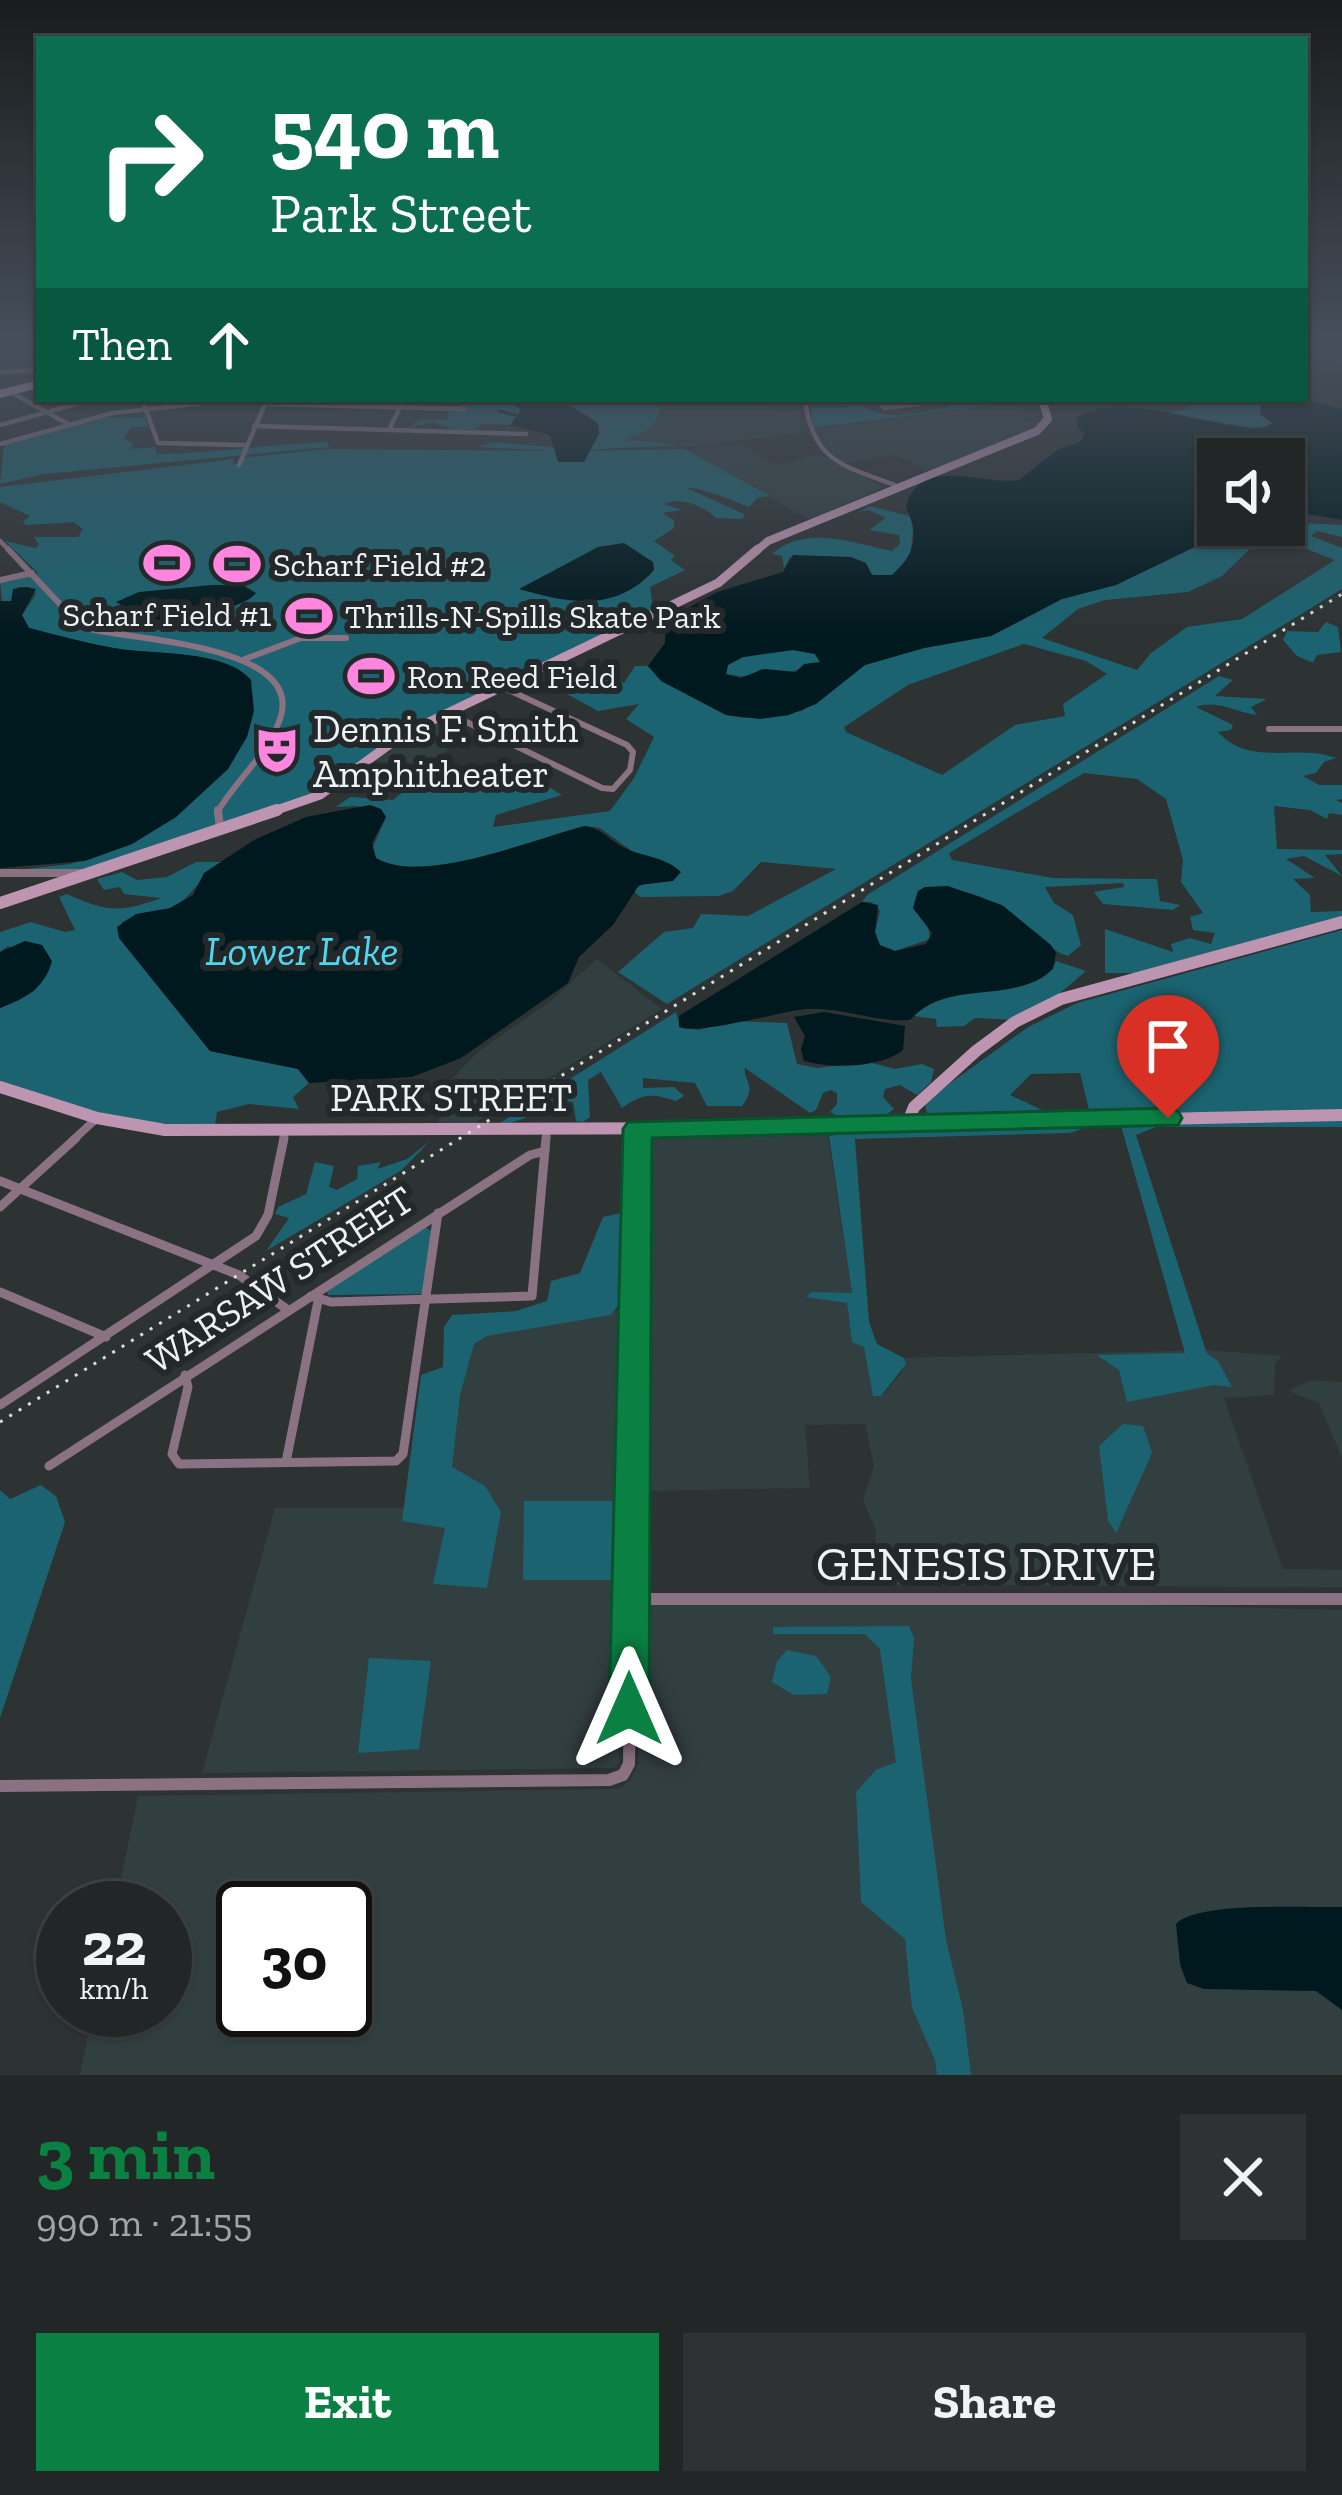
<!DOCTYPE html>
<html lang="en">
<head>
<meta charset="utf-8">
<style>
  :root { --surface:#222626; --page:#2e3232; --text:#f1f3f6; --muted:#a2a5a7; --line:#3f4343; --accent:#0b8043 }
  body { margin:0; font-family:"Zilla Slab",serif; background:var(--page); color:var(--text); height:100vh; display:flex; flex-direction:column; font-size:45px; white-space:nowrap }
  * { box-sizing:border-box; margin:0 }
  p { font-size:39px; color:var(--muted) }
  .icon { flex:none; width:66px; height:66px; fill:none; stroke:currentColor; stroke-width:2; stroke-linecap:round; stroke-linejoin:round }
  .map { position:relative; height:2075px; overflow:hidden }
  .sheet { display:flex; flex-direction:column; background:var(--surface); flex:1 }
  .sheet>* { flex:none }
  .hud { position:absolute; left:36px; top:36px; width:1272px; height:366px; border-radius:0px; box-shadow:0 3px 9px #0004,0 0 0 3px var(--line); background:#0b6e4f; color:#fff; overflow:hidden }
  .buttons { position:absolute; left:1197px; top:438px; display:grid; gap:24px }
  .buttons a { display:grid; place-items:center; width:108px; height:108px; border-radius:0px; background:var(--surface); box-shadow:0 3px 9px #0004,0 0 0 3px var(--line); font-size:60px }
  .speed { position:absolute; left:36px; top:1881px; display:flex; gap:24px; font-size:60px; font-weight:700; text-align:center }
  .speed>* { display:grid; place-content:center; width:156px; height:156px; border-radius:50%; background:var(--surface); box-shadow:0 3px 9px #0004,0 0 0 3px var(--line); line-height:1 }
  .speed small { font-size:30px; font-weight:400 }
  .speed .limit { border:6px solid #111; border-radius:18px; background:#fff; color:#111 }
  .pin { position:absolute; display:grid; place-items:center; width:102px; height:102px; color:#fff; margin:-123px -51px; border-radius:50% 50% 50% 0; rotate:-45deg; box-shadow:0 0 12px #0007 }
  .pin .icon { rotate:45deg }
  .me { position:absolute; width:132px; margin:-66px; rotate:0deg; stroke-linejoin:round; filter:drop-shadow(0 0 9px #0008) }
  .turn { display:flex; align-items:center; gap:42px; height:252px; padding:0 36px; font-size:54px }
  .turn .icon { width:156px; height:156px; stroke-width:2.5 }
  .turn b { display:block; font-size:84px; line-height:102px }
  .then { display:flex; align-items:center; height:114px; padding:0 36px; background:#0003; gap:24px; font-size:45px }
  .round { display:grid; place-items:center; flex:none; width:126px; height:126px; border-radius:0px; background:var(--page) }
  .head { display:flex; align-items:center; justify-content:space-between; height:204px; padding:0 36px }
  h1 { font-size:72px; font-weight:700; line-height:90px; color:var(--accent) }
  .cta { display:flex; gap:24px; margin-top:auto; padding:24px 36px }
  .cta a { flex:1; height:138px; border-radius:0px; background:var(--accent); color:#fff; font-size:48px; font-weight:700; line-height:138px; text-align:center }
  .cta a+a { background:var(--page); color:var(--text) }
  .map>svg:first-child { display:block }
  .built { fill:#323f41; fill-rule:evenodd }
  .green { fill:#1b6370; fill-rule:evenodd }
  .water { fill:#00191e; fill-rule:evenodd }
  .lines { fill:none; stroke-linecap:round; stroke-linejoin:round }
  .stream { stroke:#00191e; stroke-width:3 }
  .street-far4 { stroke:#8b7283; stroke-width:4.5 }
  .street-far3 { stroke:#8b7283; stroke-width:6 }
  .street-far2 { stroke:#8b7283; stroke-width:8 }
  .street-far1 { stroke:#8b7283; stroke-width:9 }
  .street { stroke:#8b7283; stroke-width:12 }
  .secondary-far2 { stroke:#be95b1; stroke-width:8 }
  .secondary-far1 { stroke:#be95b1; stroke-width:9 }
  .secondary { stroke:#be95b1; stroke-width:12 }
  .primary { stroke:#e5b1d5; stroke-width:8 }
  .rail { stroke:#d8dcdd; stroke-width:3; stroke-dasharray:3 8; stroke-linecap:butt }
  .route { fill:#0b8043; stroke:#07532c; stroke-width:3 }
  .labels { text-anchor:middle; stroke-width:12; stroke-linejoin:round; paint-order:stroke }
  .far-poi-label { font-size:33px; fill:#eff2f3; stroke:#23282a; text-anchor:start }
  .poi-label { font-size:39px; fill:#eff2f3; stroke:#23282a; text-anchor:start }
  .street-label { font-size:39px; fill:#eff2f3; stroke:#23282a }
  .water-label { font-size:42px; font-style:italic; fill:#4dd7f0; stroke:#23282a }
  .near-street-label { font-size:48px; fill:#eff2f3; stroke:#23282a }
</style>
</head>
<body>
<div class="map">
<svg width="1342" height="2075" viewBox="0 0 1342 2075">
  <rect width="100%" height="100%" fill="#2d3233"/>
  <g class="built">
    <polygon points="661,399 773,399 774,409 800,412 801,433 691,447 640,448 615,437 661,418"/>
    <polygon points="951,399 1039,399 1018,403 1026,422 1043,422 982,453 926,470 893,454 846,463 828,453 813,430 955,411"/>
    <polygon points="741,444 777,465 819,454 884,487 810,520 686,449"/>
    <polygon points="435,723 459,734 437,761 416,775 376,760"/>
    <polygon points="597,959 662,1009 471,1125 438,1126 445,1086 479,1051 552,1000"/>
    <polygon points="827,1131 852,1294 812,1292 808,1296 847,1303 852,1341 864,1347 882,1396 902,1372 904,1358 1207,1350 1283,1356 1275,1363 1274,1395 1224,1398 1283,1569 1342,1570 1342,1587 886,1585 874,1560 876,1531 863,1500 874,1466 865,1424 805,1425 810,1488 638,1491 646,1292 646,1133"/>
    <polygon points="629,1309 619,1762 614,1768 202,1773 275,1508 403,1508 440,1496 467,1332"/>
    <polygon points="1309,1381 1342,1382 1342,1458 1319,1403 1289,1391"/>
    <path d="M1107,1604l235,6v465h-1262l13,-65h72v-102h-50l23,-112 479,-7 13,-8 8,-17 3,-147 10,-12zM243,1908h102v102h-102z"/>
  </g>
  <g class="green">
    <polygon points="410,399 511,399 521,410 510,425 482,424 474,430 451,429 433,422 408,428 420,420 447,420 450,408 461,407 458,403 408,402"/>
    <path d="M557,399h106c-5,26 -15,35 -40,40l55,6 -111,6 118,-2 85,47 -13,2 -8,9c-12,-5 -52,-21 -62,-19l57,26 -1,5 -27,-1c-12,-12 -35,-22 -52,-14l18,6 -20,3 12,7v8l-20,13 21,15 -4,4 14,10 -35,17 3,22 -250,123 -88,62 -226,77 -89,1 70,-8 62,-20 44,-27 52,-48 5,-13 -6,-1c37,-32 17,-38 24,-75 -29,-32 -97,-24 -138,-32 -28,-5 -56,-13 -84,-20l-7,-13 14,-21 -6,-7h-12l-7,14 -9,1 -2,-20 38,-9 -33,-32 30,7 4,-3 -5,-8h44l5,-8 -9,-7 -48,3 -3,-3 7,-6 -30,-14v-15l233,-28 1,5 7,1 -1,-7 88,-9 227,2 -77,-4 15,-5 73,6 25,-31z"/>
    <path d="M945,399l17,6 37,-5 3,4 -189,24 -2,-20h36l10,-7c26,24 57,11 90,7z"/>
    <polygon points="1173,399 1261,399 1273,424 1253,428 1166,413 1189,409 1190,405"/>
    <path d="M145,417l3,9 -16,1 -9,11 10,5 -2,6 24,-2 2,7c58,-1 114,-10 171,-12l1,5 -285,27 -44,10 4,-40 101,-26z"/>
    <path d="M870,506l39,10 5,6 -4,34 -18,19c-35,4 -65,-25 -102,-18l-6,11 -2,-12 -10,-2c34,-30 81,-11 120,-3l8,-7 -1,-9 -30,-5 17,-12 -17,-8 -10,2z"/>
    <path d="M1284,522l58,3v12l-25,-6 -6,5 31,12v41l-675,415 -49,-32 46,-40 29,-4 8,-14 47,2 88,-47 -75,-7 -28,29 -14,5 -79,1 -7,-7 16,-9h24l-73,-53 -15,-2c-53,13 -161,60 -209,32l-4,-9 14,-32 -29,-11 -21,1 14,-10 43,3 36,-29 24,8 -3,9 6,4 17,-6 -8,-8 50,-11 47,28 -66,20 -3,12 117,-16 24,-33 20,-41 -28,-18 13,-15 -41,7 -33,-18 21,-19 38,9 11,-17h13l14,15 64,34 18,3 58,-7 63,-46 59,-17 67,-12 71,-37 53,-14 119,-57zM1276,537l59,23 -93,59 -55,8 -36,26 -14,17 -95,-32 36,-29 27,-9 83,-8 34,-16 32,-31zM1024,644l62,17 21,13 -44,30 2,12 -50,9 -73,50 -96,-43 -2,-5 64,-42z"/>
    <polygon points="1326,622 1338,627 1341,652 1317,655 1313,663 1297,656 1283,640 1287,631 1318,632"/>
    <polygon points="793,650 815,654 820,662 788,673 761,669 746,677 726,674 728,665 743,657"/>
    <path d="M1219,676l14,4 -18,16 52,3 -16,8 6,8c-20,-2 -38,-16 -61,-8l37,18 -2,5 -13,2c33,36 78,11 118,26l-12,4 -8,11 -13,3 16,9h23v14l-6,1 6,3v12l-13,-2 -2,6 -17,-9 -36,-4 3,43 65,1v4l-17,1 17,21 -38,-20 -18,3 29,19 -22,1 17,16 1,17 31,-1v8l-199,54h-38v-44l68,23 -2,-8 19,-6 21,6 4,-11 -22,-3 -3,-13 13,-4 -22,-31 2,-22 -17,-61 -29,-20 -53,-6 -135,80 3,7 101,18 104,1 3,22 20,4 -7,5 -70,-6 -9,-12 30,-5 -1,-4 -78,4 9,16 19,12 8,30 -13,11c-14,-3 -18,-13 -30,-21 -53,-37 -52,-47 -120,-44l-5,17 15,18 2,13 -35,12 -16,-6 -4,-13 5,-21 -8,-9h-10l5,-7z"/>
    <path d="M196,862h25c-22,14 -27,35 -50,46 -16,7 -33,5 -49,14l-3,16 91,113 88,18 11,14 -16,14 6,12 -50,-5 -32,8 -2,14c-88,-1 -133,-16 -215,-45v-73l34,-17 16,-22 -42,-23 -8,6v-20l31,-10 34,10 10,-2 -16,-33 8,-3c39,18 54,19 94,4l-37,-4 -4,-7 -16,3 -7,-11 25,-7 15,8 30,-3z"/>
    <polygon points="1342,930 1342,1110 1090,1114 1080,1073 1031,1074 1010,1095 1053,1115 927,1113 925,1106 931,1097 1028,1027 1077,1003"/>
    <path d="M1056,961l30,10 -27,23 -44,26 -40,-2 -11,8 -27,1 -1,-8 -22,-3c35,-40 126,-11 142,-55z"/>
    <path d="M676,1012l4,15 19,3 33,-9 55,2 10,41 20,4 51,-6 27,7 27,-5 12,5 -3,13 -14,13 -17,-10 -15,4 -2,8 11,12 -19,14h-38v-7l-7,-4 7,-8v-11l-6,-3 -8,3 -7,17 -6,3 -65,-45c-2,14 13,16 -3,38h-35l-12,-23 -52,-5v10l31,-1 10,9 -8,5c-24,-8 -33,-8 -54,7l-21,-36 -13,8 2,37 -7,5 -7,-1 -3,-19c-29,-3 -45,23 -73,21z"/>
    <polygon points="1342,1119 1342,1127 1156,1127 1136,1135 1207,1354 1218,1361 1232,1387 1214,1385 1127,1402 1119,1370 1097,1355 1185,1353 1120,1122"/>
    <polygon points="1095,1124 1070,1133 855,1139 869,1322 877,1344 904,1358 906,1364 881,1396 873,1396 864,1347 852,1342 847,1303 806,1297 812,1292 852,1293 829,1136 863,1130"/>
    <polygon points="430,1141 402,1170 266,1251 289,1218 275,1214 278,1207 306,1194 315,1162 334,1166 329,1187 337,1190 357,1179 358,1166 381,1162 377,1169 407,1159"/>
    <polygon points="621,1213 623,1299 611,1315 487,1336 474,1344 460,1395 452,1467 485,1486 501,1512 487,1588 433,1584 445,1528 402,1521 421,1375 443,1367 444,1327 452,1315 516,1311 547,1301 551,1281 580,1273 603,1217"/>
    <polygon points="424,1227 432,1231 424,1294 328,1295 327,1291"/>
    <polygon points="1123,1424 1143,1426 1152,1453 1116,1533 1108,1520 1099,1446"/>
    <polygon points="41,1485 56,1496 65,1522 0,1718 0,1490 10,1499"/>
    <polygon points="524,1501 622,1501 617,1580 523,1580"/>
    <polygon points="909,1626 914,1638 911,1679 946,1940 963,2010 971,2075 937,2075 935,2060 912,2008 905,1939 861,1902 856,1792 876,1770 896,1762 880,1649 865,1634 773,1634 773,1627"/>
    <polygon points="787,1650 816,1656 831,1677 827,1694 794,1695 772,1682 777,1661"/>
    <polygon points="369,1658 431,1661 419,1749 358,1753"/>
  </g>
  <g class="water">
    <polygon points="508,399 557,399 598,423 599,434 584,462 558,462 550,435 510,425 521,410"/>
    <path d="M1261,399h42l39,10v111l-58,-10v-51h-66v66l16,3 -118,57 -54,14 -71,37 -67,12 -59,17 -49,39 -27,11 -29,4 -34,-4 -65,-34 -13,-15 17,-23 1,-23 51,-28 66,-20 10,-17 58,2 15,6 6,12h20c24,-21 27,-40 14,-68 14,-53 76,-21 113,-27l38,-30 23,-8 5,-9 -7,-4 -1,-11c43,-30 136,12 187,10l9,-5 -13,-8zM793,650l22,4 5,8 -16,2 -8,8 -31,-3 -25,9 -14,-4 2,-9 15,-8z"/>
    <path d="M624,543l29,19 1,8c-38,43 -87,33 -135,19l79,-42z"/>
    <path d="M212,585h31l13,8c-12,17 -94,33 -115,25 -7,-3 -17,-12 -25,-16l23,-10z"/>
    <path d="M25,587l11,2 -14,26 7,13c28,7 56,15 85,20 38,7 111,1 137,32l3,31 -7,26 -19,32 -52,48 -44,27 -47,17 -85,7v-267h11l2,-12z"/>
    <path d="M370,805l11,4 5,8 -14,26 4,15c47,28 157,-19 209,-32 19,3 25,16 42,23 20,9 37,7 54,23l-8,9 -34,4 -26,40 -34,32 -11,26 -107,75 -49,19 -103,6 -11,-14 -88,-18 -91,-113 -2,-11 19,-13 34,-6 23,-13 11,-22 50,-33 52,-23z"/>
    <path d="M948,886l54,19 49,40 5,8 -3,16c-42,38 -104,8 -143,51 -38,3 -75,-16 -112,-10 -25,4 -101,25 -119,17v-11l183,-114 16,3 -3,27 5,13 15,6 31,-7 6,-11 -19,-25 5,-17 7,-4z"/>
    <path d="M25,941l17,4 10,16c-8,28 -26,37 -52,47v-56z"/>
    <path d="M824,1012l81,14 -2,24c-23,18 -71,19 -99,11l-3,-12 4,-13 -11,-19z"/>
    <path d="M1342,1907v103l-26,-19 -112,-2 -17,-6 -7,-19 -4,-40c21,-23 132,-16 166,-17z"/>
  </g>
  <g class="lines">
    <polyline class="stream" points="499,411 515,415"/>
    <g class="street-far4">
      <polyline points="0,372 39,370"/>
      <polyline points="10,392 70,425"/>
      <polyline points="142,399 158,443 244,445"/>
      <path d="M805,399c7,62 38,67 90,86"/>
      <polyline points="878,399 884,408 919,404 922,399"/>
      <polyline points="265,404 465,409"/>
      <polyline points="0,425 94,399"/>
      <polyline points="254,426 526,434"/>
      <polyline points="389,430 404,399"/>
      <polyline points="0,444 113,413 240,399"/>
      <polyline points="239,465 266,402"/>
      <polyline points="0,541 11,552"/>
    </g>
    <g class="street-far3">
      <path d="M8,549l67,71 15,9c44,11 216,16 190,90 -13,37 -45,62 -63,94"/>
      <polyline points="0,580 32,573"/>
      <polyline points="245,659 301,638 346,638"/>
      <polyline points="448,713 602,788 613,789 630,770 633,752 627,745 502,687"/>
      <polyline points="1269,729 1342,729"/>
    </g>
    <g class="street-far2">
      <polyline points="218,810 220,829"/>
      <polyline points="0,873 87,873"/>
      <polyline points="72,1141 96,1119"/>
      <polyline points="283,1141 285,1131"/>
      <polyline points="546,1141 547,1129"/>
      <polyline points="638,1141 638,1129"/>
    </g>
    <g class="street-far1">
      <polyline points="0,1181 239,1275 288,1310"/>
      <polyline points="0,1207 76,1138"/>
      <polyline points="0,1292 106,1337"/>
      <polyline points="311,1296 331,1302 532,1296 546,1138"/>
      <polyline points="185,1375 188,1387 172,1454 179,1464 396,1461 403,1454 438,1213"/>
      <polyline points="0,1405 256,1236 268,1215 284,1138"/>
      <polyline points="286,1462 318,1301"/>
      <polyline points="49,1466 530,1155 545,1151"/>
      <polyline points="632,1555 638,1138"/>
    </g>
    <g class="street">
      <polyline points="630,1599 1342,1599"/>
      <polyline points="0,1786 609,1780 623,1775 629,1764 632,1552"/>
    </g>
    <polyline class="secondary-far2" points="755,552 768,541 1037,431 1048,419 1042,399"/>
    <polyline class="secondary-far1" points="268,813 320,795 404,734 718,583 758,549"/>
    <g class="secondary">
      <polyline points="0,903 277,810"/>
      <polyline points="0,1087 97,1118 165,1130 733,1128 1342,1115"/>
      <polyline points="908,1122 914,1107 976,1051 1015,1022 1061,999 1342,922"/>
    </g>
    <polyline class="primary" points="0,394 39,384"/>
    <polyline class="rail" points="0,1422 1342,594"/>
  </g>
  <linearGradient id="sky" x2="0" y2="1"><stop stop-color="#191c1c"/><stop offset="0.54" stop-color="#464f5b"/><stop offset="1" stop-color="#464f5b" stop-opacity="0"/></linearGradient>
  <rect width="1342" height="635" fill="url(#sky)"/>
  <polygon class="route" points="1168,1108 1178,1111 1182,1118 1178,1125 652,1138 649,1709 643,1722 629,1728 615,1722 609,1709 623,1129 628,1122"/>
  <defs>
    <symbol id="stadium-bare" viewBox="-9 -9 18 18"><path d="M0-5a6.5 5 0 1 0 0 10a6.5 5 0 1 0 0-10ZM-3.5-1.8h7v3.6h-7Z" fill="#ff85df" stroke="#23282a" stroke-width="2.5" paint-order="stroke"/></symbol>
    <symbol id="theatre-bare" viewBox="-9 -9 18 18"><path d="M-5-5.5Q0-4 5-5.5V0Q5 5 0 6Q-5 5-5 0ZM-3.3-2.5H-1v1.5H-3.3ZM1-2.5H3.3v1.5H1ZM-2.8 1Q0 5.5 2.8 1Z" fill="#ff85df" stroke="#23282a" stroke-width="2.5" paint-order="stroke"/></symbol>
  </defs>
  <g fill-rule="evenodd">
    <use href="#stadium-bare" x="134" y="530" width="66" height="66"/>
    <use href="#stadium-bare" x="204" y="531" width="66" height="66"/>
    <use href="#stadium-bare" x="276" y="583" width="66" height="66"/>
    <use href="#stadium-bare" x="338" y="643" width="66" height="66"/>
    <use href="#theatre-bare" x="244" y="717" width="66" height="66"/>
  </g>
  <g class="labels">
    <g class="far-poi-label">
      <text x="273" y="576">Scharf Field #2</text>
      <text x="167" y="626" text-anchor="middle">Scharf Field #1</text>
      <text x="345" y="628">Thrills-N-Spills Skate Park</text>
      <text x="407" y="688">Ron Reed Field</text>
    </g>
    <g class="poi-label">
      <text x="313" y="742">Dennis F. Smith<tspan x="313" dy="45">Amphitheater</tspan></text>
    </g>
    <g class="street-label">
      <text x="451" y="1111">PARK STREET</text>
      <text transform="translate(279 1279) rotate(-33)" y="14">WARSAW STREET</text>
    </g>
    <g class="water-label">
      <text x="302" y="965">Lower Lake</text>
    </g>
    <g class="near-street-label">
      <text x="986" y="1580">GENESIS DRIVE</text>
    </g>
  </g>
</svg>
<div class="buttons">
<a><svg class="icon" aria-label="sound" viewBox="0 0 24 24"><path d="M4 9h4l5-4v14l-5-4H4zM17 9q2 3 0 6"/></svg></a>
</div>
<div class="speed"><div>22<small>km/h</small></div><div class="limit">30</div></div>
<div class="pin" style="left:1168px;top:1118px;background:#d93025"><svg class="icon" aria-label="arrive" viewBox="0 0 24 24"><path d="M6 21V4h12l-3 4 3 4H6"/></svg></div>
<svg class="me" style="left:629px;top:1709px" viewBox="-20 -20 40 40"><path d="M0-17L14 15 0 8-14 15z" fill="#0b8043" stroke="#fff" stroke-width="4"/></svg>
<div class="hud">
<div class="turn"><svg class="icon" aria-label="right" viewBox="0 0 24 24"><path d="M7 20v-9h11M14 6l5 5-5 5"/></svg><div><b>540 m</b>Park Street</div></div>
<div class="then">Then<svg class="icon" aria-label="ahead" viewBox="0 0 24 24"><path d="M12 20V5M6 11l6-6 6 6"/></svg></div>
</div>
</div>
<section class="sheet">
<div class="head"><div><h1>3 min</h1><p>990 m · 21:55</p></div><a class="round"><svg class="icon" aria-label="close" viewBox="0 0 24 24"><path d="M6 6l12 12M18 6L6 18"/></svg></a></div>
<div class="cta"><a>Exit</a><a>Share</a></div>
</section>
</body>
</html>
